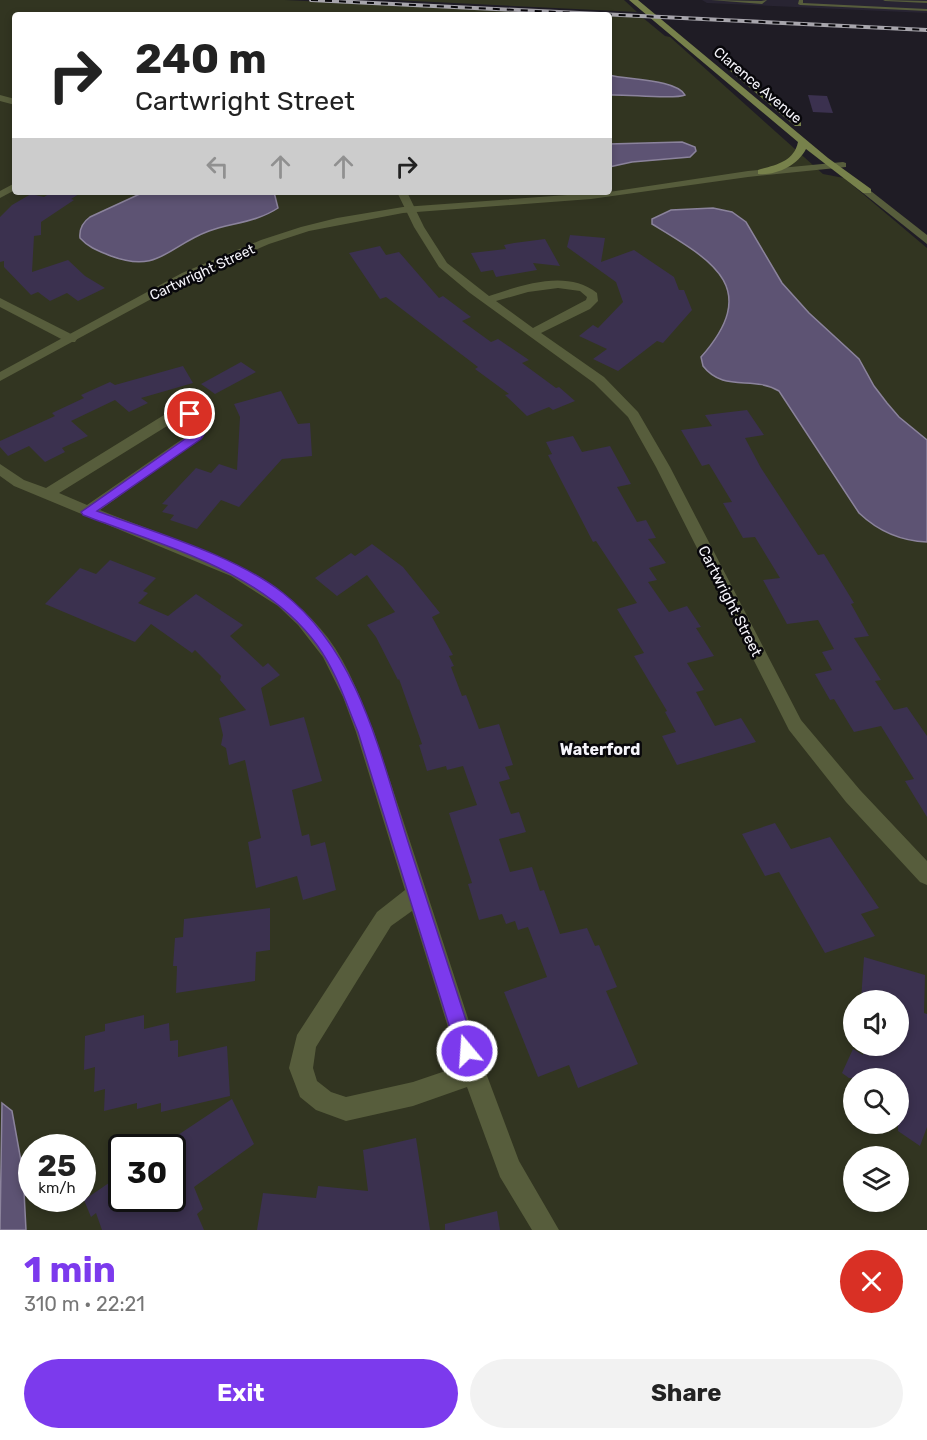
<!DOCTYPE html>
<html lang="en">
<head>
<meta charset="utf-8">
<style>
	:root { --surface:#fff; --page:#f2f2f2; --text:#222; --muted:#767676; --accent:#7c3aed }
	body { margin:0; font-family:Rubik,sans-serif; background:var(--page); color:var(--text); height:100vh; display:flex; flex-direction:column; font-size:22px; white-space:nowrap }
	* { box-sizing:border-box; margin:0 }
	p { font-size:20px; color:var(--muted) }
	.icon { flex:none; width:33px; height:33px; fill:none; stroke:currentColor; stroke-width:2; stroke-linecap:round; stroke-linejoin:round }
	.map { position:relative; height:1230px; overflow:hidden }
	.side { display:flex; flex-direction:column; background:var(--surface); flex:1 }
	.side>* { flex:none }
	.hud { position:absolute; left:12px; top:12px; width:600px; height:183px; border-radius:6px; box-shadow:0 3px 9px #0003; background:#fff; color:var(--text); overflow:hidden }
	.fabs { position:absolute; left:843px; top:990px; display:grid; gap:12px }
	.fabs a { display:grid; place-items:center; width:66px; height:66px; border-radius:50%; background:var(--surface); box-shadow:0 3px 9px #0003; font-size:30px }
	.speed { position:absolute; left:18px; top:1134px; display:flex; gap:12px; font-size:30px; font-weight:700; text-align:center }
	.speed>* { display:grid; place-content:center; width:78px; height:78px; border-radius:50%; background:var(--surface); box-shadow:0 3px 9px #0003; line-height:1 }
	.speed small { font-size:15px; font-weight:400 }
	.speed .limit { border:3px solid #111; border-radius:9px; background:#fff; color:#111 }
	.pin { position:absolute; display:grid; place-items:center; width:51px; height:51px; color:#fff; margin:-26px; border:3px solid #fff; border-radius:50%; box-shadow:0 2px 6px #0007 }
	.me { position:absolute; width:66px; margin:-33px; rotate:342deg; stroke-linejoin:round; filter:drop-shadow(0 0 4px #0008) }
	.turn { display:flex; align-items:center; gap:21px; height:126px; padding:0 24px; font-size:27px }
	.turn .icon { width:78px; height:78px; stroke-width:2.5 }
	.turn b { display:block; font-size:42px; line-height:51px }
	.lanes { display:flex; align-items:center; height:57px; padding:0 24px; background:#0003; justify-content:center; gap:30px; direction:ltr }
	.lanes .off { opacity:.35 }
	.round { display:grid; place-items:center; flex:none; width:63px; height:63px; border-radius:32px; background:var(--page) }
	.summary { display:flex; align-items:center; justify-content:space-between; height:102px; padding:0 24px }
	h1 { font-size:36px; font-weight:700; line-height:45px; color:var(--accent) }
	.action { display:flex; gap:12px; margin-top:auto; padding:12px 24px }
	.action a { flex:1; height:69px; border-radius:36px; background:var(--accent); color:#fff; font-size:24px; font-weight:700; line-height:69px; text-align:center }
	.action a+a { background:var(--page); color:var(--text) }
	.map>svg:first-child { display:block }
	.built { fill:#282432 }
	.green { fill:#323521; fill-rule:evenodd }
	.water { fill:#5d5373; stroke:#8b839c; stroke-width:1.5 }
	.building { fill:#3b314f }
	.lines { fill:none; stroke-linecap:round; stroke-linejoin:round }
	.service { fill:#575d3c; fill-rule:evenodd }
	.minor { fill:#575d3c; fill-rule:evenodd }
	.tertiary { fill:#575d3c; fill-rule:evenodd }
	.secondary { fill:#77814b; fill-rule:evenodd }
	.rail-casing { stroke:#a7a5ac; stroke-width:4 }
	.rail { stroke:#08070b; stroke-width:2; stroke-dasharray:7; stroke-linecap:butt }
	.route { fill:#7c3aed; stroke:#51269a; stroke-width:1.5 }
	.labels { text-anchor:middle; stroke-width:5; stroke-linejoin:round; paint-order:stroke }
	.far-street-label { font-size:14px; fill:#f5f4fa; stroke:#08070b }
	.street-label { font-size:15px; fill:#f5f4fa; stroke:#08070b }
	.neighbourhood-label { font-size:16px; font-weight:bold; fill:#f5f4fa; stroke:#08070b }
</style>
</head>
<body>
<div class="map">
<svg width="927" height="1230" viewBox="0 0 927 1230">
	<rect width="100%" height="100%" fill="#1f1c25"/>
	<!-- built -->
	<path class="built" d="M702,0H927V13L707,3Z"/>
	<!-- green -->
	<g class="green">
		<path d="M0,0H285L595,15H15V192H609V16L642,17L665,36L670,37L823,174L844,178L927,248V1230H0ZM854,1000H898V1046H854ZM854,1078H898V1124H854ZM32,1148H82V1198H32ZM122,1148H172V1198H122ZM854,1156H898V1202H854Z"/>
		<path d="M393,0H624L637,12Z"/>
	</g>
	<!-- water -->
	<g class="water">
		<path d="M609,75C627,80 676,79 685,95C675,100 626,94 609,95Z"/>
		<path d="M682,142L695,147L696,151L690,157L632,162L609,167V144Z"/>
		<path d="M144,192H274L278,208C257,222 232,223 209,231C168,246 159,274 111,256C99,251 89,248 80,238C79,229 83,222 90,217Z"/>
		<path d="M713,208L732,212L746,222L782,283L809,313L859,359L874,386L887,403L899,417L927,440V542C901,541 878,531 859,513L779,391C753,375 724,393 703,366L701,357C763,287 711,260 652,224V219L671,210Z"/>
		<path d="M2,1103L12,1111L23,1172L26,1230H0Z"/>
	</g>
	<!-- building -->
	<g class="building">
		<path d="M808,95L827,96L833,113L813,112Z"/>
		<path d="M52,192H82L71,199L74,200L41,222V235L34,236L32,272L68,260L85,276L105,288L78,301L67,293L50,301L38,292L31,295L4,267V261L0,262V217L12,205L31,194L44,197Z"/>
		<path d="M570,235L605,238L601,262L634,250L674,277L679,290H684L692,310L663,343L657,341L618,371L593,359L607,349L579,336L593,325L598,328L623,302L616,282L567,247Z"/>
		<path d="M545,239L560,266L533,263L537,270L496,277L493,270L481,272L471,253L506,249L504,245L514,243Z"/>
		<path d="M380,246L386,255L399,252L439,298L443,296L471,317L462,321L491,342L498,339L529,360L522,363L556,388L559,387L575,401L553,410L549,407L527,416L505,395L509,394L475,369L478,367L386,297L380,299L349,253Z"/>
		<path d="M241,362L256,372L215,394L201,384Z"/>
		<path d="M183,366L193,383L141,398L148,403L129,412L115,400L71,421L88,436L62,448L65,452L45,462L29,446L8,456L0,447V441L55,416L52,413L84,398L81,395L110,382L115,385Z"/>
		<path d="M281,391L298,424L310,423L312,456L282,459L239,507L221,500L197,529L170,520L174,515L162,512L168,505L162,504L196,468L211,473L219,464L237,470L240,417L234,404Z"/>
		<path d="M747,410L764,435L745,438L761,468L818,555L824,554L854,603L851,604L869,636L854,638L881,680L875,681L894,710L907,707L927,736V817L905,781L914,779L881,726L854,732L834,699L830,700L815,674L832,670L822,652L834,649L818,620L787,624L763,580L780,578L755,537L743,538L723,503L732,502L709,464L702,466L681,430L712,426L705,415Z"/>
		<path d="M573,436L582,452L610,446L631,484L617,487L637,522L646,520L656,538L648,539L666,563L649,568L657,580L648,582L669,612L687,606L701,627L696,628L714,656L687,663L704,690L696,692L715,726L741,718L756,742L677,765L662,736L676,732L665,712L667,711L634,656L644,653L617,609L637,603L596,541L593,542L548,455L552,454L546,442Z"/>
		<path d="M372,544L403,567L440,613L432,617L453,655L449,656L454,666L451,667L462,696L466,695L479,729L499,724L513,765L505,767L510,779L499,782L511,814L519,812L526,832L499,839L510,872L532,867L540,891L544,890L560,934L587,928L595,946L599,945L617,987L606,991L638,1064L578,1088L569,1065L538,1077L504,992L547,977L528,927L518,930L515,921L506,924L502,914L479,920L468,884L472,883L449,813L477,805L463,766L447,770L446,766L427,771L419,745L422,744L399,679L398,680L376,637L367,625L395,612L367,575L337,596L315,578L351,553L355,556Z"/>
		<path d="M110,560L156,578L143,591L148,593L138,603L168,616L196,594L243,625L230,636L263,667L268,663L280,675L261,688L270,726L304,717L322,781L292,790L302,836L309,834L311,846L325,842L336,890L303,900L297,876L256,888L248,842L261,838L245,760L229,765L226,748L221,745L223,735L219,718L246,710L220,680L221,676L195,650L192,653L151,624L135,642L45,604L80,568L96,574Z"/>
		<path d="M775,823L791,849L830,837L879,908L861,914L875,936L825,953L779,872L765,876L742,834Z"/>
		<path d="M270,908V950L256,952L255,981L176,993L177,966H173L175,938L183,937L184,919Z"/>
		<path d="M864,957L925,975L924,1013L927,1014V1127L920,1146L898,1131V1078H849L842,1073L853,1049L863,1055L867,1046H898V1000H861Z"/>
		<path d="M144,1015V1029L169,1023L170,1041L178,1040V1057L227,1046L230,1096L161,1112V1103L137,1109V1103L104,1111L105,1089L94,1092L95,1067L84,1070L85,1036L105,1031V1024Z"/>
		<path d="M232,1099L254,1144L194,1187L203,1209L197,1214L204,1230H102L96,1213L91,1217L84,1200L122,1174V1198H172V1139Z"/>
		<path d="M416,1138L430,1230H257L263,1193L316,1198L318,1186L368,1191L363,1150Z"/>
		<path d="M497,1211L500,1230H445V1224Z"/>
	</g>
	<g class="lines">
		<!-- service -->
		<g class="service">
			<path d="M711,0L761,1L767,0L762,4Z"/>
			<path d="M799,0H803V3L927,9V11L800,5L798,4Z"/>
			<path d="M883,0L927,1V3L885,1Z"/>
		</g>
		<!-- minor -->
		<g class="minor">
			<path d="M0,95L15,99V105L0,101Z"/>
			<path d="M15,183V190L0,198V191Z"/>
			<path d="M397,192H407L424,227L447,263L489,296C522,285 567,269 597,293L598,301L590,309L541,333L604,377L638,412L670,467L801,720L860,790L927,861V885L920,882L846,802L789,730L656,467L628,417L594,383L470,293L439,267L414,227ZM558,288L580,291L587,297L586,300L533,328L496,301L528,292Z"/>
			<path d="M0,298L75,336L77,339L75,342H67L0,307Z"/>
			<path d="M179,410L203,414L208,425L203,437L100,510C180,543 273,565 328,638C349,666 361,700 374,732L486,1073L519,1161L559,1230H532L500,1177L467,1087L413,1106L346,1121L316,1110L300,1097L289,1068L297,1035L377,912L405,890L356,732L343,697L323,657L298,625L278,606L231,576L14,486L0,476V464L24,480L46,488L164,415ZM180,418L193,420L194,427L191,433L87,505L59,493ZM412,911L460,1066L413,1082L346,1097L331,1092L317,1081L313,1068L316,1047L391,926Z"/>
		</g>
		<!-- tertiary -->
		<g class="tertiary">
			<path d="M843,162L846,163V167L748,177L591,199L403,213L309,231L269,244L190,278L0,381V372L182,273L261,240L301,227L337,218L403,207L609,192L748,171Z"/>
			<path d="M867,188L927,235V244L863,193V189Z"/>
		</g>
		<!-- secondary -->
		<g class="secondary">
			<path d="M629,0H638L828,158L871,189V193H863L806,149C798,165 776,176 758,174V170C775,165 794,162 798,142Z"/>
			<path d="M731,64L801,122V126H795L728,69V65Z"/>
		</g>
		<!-- rail casing -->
		<g class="rail-casing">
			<path id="rail" d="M311,0L927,30"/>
		</g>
		<!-- rail -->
		<use href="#rail" class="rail"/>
	</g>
	<!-- route -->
	<path class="route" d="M190,411C207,416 211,425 201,439L97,511C156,533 234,555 283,593C361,654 381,759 410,848C432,916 454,983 476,1051L473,1057L467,1060L460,1057L457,1051L358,732C346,703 336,671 317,645C263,571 164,546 83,515L81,512L192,434L196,429V423L184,414Z"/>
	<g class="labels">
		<!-- far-street labels -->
		<g class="far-street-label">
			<text transform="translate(758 85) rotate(40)" y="5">Clarence Avenue</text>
			<text transform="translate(202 272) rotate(-25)" y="5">Cartwright Street</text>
		</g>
		<!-- street labels -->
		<g class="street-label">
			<text transform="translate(730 601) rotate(63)" y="5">Cartwright Street</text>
		</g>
		<!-- neighbourhood labels -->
		<g class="neighbourhood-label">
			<text x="600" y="755">Waterford</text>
		</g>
	</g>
</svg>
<div class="fabs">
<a><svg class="icon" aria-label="sound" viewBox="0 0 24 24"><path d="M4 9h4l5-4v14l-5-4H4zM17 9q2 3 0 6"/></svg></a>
<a><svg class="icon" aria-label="search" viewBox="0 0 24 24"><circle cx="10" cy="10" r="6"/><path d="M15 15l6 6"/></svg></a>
<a><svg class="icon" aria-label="layers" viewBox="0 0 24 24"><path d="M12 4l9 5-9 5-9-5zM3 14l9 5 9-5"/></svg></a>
</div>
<div class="speed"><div>25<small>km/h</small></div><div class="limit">30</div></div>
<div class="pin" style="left:190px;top:414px;background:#d93025"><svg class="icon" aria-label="arrive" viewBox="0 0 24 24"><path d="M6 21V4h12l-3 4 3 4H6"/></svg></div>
<svg class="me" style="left:467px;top:1051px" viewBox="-20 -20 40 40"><circle r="17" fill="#7c3aed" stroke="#fff" stroke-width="3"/><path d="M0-11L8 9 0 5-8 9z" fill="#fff"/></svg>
<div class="hud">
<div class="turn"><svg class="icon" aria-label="right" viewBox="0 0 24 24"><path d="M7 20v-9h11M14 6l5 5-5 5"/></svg><div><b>240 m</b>Cartwright Street</div></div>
<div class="lanes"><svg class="icon off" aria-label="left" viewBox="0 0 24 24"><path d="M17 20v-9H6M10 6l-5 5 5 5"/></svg><svg class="icon off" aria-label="ahead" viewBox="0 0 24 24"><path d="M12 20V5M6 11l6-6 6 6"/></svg><svg class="icon off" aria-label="ahead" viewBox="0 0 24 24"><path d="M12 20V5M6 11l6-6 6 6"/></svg><svg class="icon" aria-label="right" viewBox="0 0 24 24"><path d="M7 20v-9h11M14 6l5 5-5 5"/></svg></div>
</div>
</div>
<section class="side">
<div class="summary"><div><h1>1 min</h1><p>310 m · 22:21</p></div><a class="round" style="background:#d93025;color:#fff"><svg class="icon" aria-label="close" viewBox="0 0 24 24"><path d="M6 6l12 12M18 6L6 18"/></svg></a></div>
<div class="action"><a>Exit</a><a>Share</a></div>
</section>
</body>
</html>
